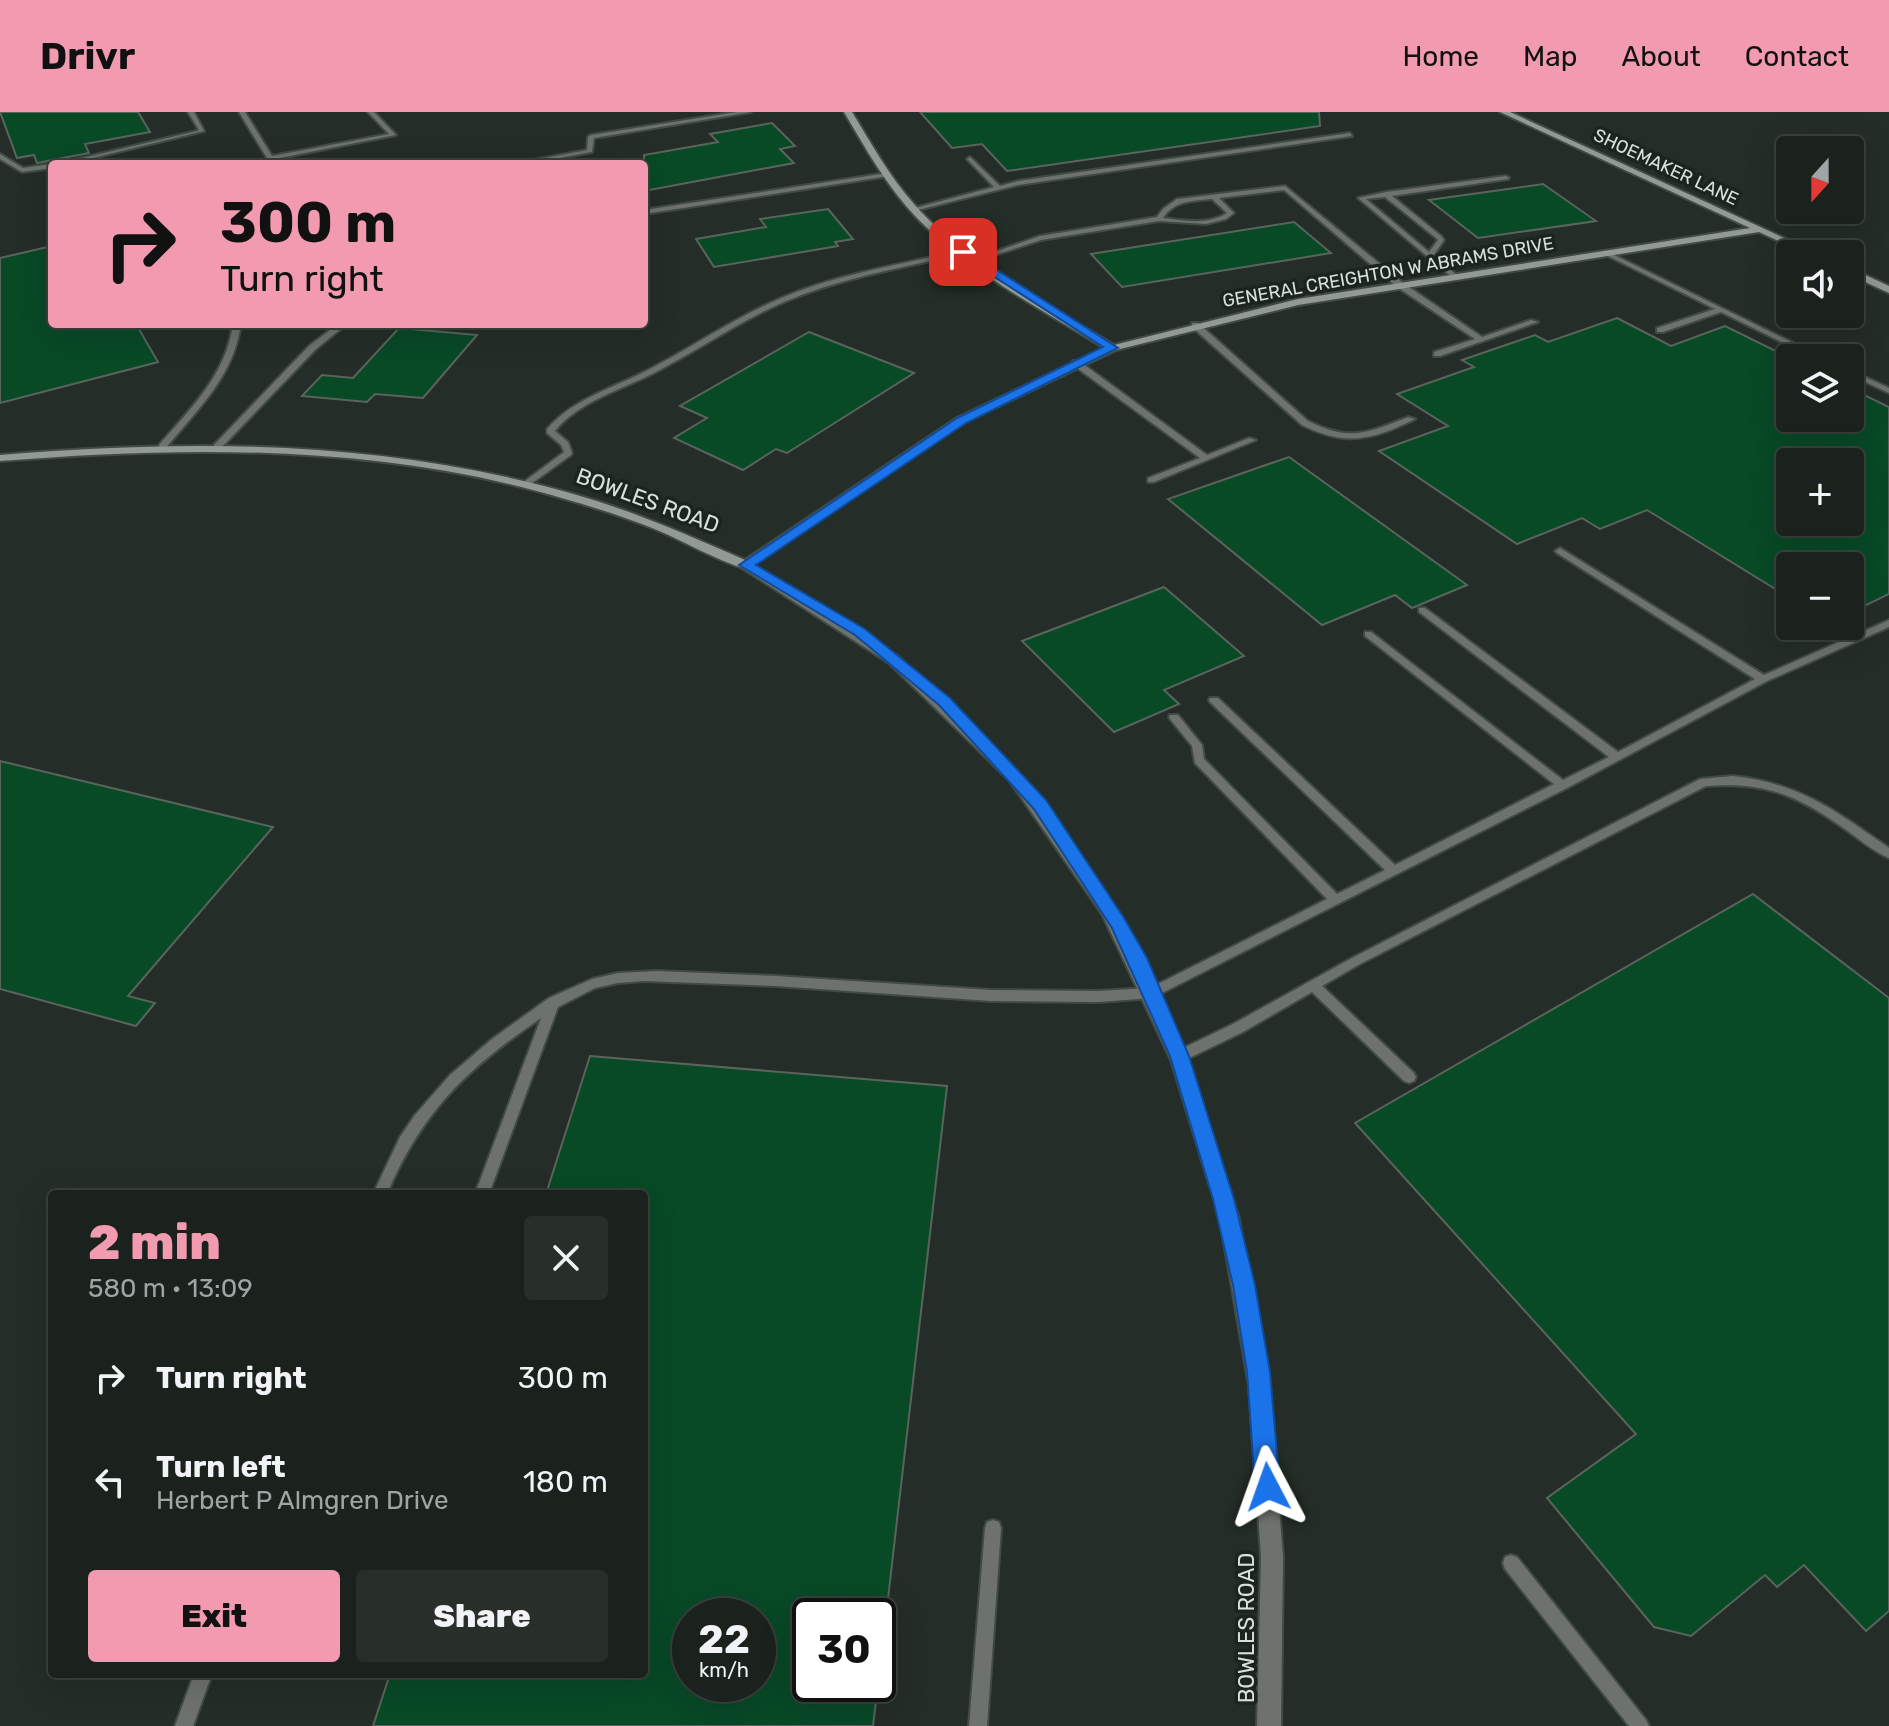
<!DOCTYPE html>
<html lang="en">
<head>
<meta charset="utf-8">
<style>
	:root { --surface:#1b221d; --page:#282f2a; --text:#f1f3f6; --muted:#a0a4a4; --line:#393f3b; --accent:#f29aaf }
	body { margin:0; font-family:Rubik,sans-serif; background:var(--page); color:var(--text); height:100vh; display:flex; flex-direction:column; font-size:30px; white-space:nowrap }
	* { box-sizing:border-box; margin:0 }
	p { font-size:26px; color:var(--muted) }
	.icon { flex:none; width:44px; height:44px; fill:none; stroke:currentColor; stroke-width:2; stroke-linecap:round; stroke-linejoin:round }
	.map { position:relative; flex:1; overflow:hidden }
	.drawer { position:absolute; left:48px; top:1078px; width:600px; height:488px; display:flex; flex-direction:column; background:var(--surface); border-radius:8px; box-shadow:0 8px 32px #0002,0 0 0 2px var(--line) }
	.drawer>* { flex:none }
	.top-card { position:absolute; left:48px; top:48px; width:600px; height:168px; border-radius:8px; box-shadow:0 8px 32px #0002,0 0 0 2px var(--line); background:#f29aaf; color:#111; overflow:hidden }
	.needle { width:52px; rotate:201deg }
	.fabs { position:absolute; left:1776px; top:24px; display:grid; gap:16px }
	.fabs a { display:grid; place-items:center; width:88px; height:88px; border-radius:8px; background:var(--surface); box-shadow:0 8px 32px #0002,0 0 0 2px var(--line); font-size:40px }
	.speed { position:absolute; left:672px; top:1486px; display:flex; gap:16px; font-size:40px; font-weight:700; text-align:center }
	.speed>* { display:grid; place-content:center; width:104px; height:104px; border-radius:50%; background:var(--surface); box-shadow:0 8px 32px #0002,0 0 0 2px var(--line); line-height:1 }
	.speed small { font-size:20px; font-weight:400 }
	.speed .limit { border:4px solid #111; border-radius:12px; background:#fff; color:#111 }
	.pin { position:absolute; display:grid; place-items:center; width:68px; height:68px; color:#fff; margin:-34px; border-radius:16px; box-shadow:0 4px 12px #0006 }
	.me { position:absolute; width:88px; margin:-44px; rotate:356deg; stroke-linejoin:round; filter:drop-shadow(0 0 6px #0008) }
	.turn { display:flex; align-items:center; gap:28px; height:168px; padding:0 40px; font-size:36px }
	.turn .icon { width:104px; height:104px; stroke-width:2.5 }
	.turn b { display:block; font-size:56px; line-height:68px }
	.round { display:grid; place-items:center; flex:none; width:84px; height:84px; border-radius:8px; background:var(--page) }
	.head { display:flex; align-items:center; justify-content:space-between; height:136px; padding:0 40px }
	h1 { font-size:48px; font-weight:800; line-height:60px; color:var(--accent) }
	.button { display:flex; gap:16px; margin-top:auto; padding:16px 40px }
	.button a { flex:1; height:92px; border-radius:8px; background:var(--accent); color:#111; font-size:32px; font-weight:800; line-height:92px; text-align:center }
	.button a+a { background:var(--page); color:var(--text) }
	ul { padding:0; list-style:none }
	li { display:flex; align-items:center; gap:24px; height:104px; padding:0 40px }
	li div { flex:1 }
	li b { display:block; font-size:30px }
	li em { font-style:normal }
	header { display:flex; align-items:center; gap:48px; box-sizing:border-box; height:112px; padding:0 40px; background:var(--accent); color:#111 }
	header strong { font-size:38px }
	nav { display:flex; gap:44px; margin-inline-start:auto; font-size:28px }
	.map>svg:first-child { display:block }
	.building { fill:#084926; stroke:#5a645c; stroke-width:2; fill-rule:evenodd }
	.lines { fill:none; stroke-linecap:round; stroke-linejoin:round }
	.lane-casing { stroke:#414a44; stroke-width:4 }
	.street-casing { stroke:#414a44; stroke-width:4 }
	.secondary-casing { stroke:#414a44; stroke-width:4 }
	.lane { fill:#6d726e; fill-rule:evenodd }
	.street { fill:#6d726e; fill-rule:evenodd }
	.secondary { fill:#939a94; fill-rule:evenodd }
	.route { fill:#1a73e8; stroke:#114b97; stroke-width:2 }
	.labels { text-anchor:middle; stroke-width:7; stroke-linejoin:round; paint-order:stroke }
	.far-street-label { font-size:18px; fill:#dae0db; stroke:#1b241d }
	.street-label { font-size:22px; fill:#dae0db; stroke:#1b241d }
</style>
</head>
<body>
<header>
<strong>Drivr</strong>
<nav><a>Home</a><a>Map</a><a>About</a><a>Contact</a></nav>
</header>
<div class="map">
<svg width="1889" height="1614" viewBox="0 0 1889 1614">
	<rect width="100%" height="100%" fill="#242d27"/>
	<!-- building -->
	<g class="building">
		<path d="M0,0H138L150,20L85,32L89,41L37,51L34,43L17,46Z"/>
		<path d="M920,0H1319L1320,14L1007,59L982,32L952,36Z"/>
		<path d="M772,11L795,34L780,37L794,51L644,79V43L718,30L710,22Z"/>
		<path d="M1543,72L1596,109L1478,126L1429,88Z"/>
		<path d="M828,97L853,127L835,130L838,134L714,155L696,127L766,115L760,107Z"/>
		<path d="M1294,110L1331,141L1122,175L1091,142Z"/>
		<path d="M52,134V212H136L158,250L0,291V146Z"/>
		<path d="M1617,206L1671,234L1725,214L1790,246V306H1850V276L1889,295V482L1850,501V454H1790V486L1647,398L1600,417L1582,406L1517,432L1379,339L1448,314L1397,282L1474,255L1462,248L1535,223L1548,230ZM1790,350H1850V410H1790Z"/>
		<path d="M399,216L477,223L423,286L375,282L367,290L302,284L322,263L353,266Z"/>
		<path d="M809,220L914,261L787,341L776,337L743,358L674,326L707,306L680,294Z"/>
		<path d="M1289,345L1467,473L1412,496L1395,483L1322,513L1168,387Z"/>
		<path d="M1164,475L1244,544L1164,578L1179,592L1114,620L1022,529Z"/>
		<path d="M0,649L273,715L128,884L155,891L136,914L0,877Z"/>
		<path d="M1753,782L1889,886V1499L1866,1519L1804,1453L1777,1475L1765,1463L1691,1524L1654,1515L1547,1386L1636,1322L1355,1011Z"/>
		<path d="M590,944L947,974L886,1504H810V1572H878L873,1614H373L390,1562H644V1082H546ZM690,1504H758V1572H690Z"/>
	</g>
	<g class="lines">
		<!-- lane casing -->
		<g class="lane-casing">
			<g id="lane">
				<path d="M188,0H194L204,19L68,52H57L197,19L199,18Z"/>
				<path d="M239,0H245L272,44L389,22L368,0H374L396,23L270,48L267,46Z"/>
				<path d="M737,0H751L594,26L592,40L527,52H513L587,38L588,25L591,23Z"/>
				<path d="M1350,21L1352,24L1018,73L914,99L911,97L994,75L968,48L967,47L970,45L1000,74L1018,69Z"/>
				<path d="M0,42L23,56L52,52V56L22,60L0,47Z"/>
				<path d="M887,61L890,63L889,64L644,102V98Z"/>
				<path d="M1506,64L1509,66L1508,67L1392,84L1441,124L1444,128L1433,144L1457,163L1458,165L1454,167L1358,86L1386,80ZM1385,85L1436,126L1438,128L1429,140L1366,87Z"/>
				<path d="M1285,74L1403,171L1482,225L1531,208L1538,210L1440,244H1434V240L1475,227L1397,175L1284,78L1219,86L1234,101L1226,107L1206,112L1159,109L1041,128L977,149L971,148L1040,124L1157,105L1163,97L1177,87ZM1212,87L1227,101C1208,113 1184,109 1163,106C1175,88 1193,89 1212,87Z"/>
				<path d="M963,138L965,139V141C908,155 849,164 794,186C745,205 701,237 654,261C621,278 579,289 555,319L568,330L572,341L571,343L528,374L521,372L564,340L561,333L547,321V317C572,288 612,276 646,259C693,235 737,204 786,184C842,161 904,152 963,138Z"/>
				<path d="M1604,140H1608L1824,246H1814L1721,200L1663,220H1657V216L1715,197L1604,142Z"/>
				<path d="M1192,211H1198L1308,309C1350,330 1367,321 1408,305L1415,307C1408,311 1399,314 1391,318C1356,331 1335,329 1302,313L1192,215Z"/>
				<path d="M233,212H241C234,264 197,298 165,337H159V333C191,296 226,263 233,212Z"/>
				<path d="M338,212H347L316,237L220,337H214V333L310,233Z"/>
				<path d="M1073,249H1079L1207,343L1249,326L1256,328L1154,370H1148V366L1200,346L1073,253Z"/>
				<path d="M1850,258L1889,276V281L1850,263Z"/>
				<path d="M1560,436L1764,563L1889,508V515L1767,569L1567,676L1152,886L1098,890L991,889L776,874L644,869L618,871L595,876L558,895L489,1082H475L541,906C468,956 422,999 387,1082H373L400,1025L415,1003L450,963L492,927L549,886L592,867L618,861L657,859L776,864L991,878L1098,879L1150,876L1327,787L1195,651L1192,634L1170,607L1169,605L1170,603H1178L1202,633L1204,647L1337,782L1385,758L1210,590L1209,588L1210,586H1218L1395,753L1554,672L1365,524V520H1371L1563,668L1609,645L1419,500V496H1425L1618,640L1755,567L1557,441L1555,439Z"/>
				<path d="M1733,664C1799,671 1836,699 1889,736V746C1872,739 1857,725 1842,715C1795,682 1764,670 1706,674L1360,852L1322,874L1414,961L1416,965L1414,969L1409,971L1404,969L1312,880L1243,920L1185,948L1180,949L1175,948L1173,944L1175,940L1233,912L1352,846L1700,667Z"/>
				<path d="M993,1408L999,1410L1001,1416L987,1614H969L985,1416L987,1410Z"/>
				<path d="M1511,1443L1517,1445L1646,1608L1649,1614H1629L1505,1457L1503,1451L1505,1445Z"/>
				<path d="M194,1562H212L193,1614H175Z"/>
			</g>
		</g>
		<!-- street casing -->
		<g class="street-casing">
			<path id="street" d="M746,449L899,545L1019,661L1114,795L1188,948L1239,1107L1269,1274L1283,1444L1281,1614H1257L1261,1444L1249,1274L1220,1107L1171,948L1102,802L1009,668L889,551L742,456V450Z"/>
		</g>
		<!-- secondary casing -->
		<g class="secondary-casing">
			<g id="secondary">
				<path d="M844,0H852C871,31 889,64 914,92C967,153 1045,191 1114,233L1298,187L1750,116L1500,0H1510L1819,142H1806L1759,120L1298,193L1116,238L965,310L746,457C715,448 686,430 657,418C628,406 596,396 565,387C382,332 188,334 0,349V343C194,327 381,328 570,381C631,398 688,423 745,448L957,306L1104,236C1040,196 970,161 917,106C887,75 866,37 844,0Z"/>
				<path d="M1850,156L1889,174V181L1850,163Z"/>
			</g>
		</g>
		<!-- lane -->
		<use href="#lane" class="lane"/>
		<!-- street -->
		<use href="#street" class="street"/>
		<!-- secondary -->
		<use href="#secondary" class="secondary"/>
	</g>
	<!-- route -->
	<path class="route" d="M959,138H966L1118,236L966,311L756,453L865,517L950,586L1046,688L1124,806L1147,846L1189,944L1234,1087L1255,1173L1270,1260L1280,1375L1276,1384L1268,1388L1259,1384L1255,1375L1247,1260L1233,1173L1213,1087L1170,944L1112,816L1034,697L939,593L855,523L739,453L957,306L1103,235L959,142Z"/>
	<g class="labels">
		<!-- far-street labels -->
		<g class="far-street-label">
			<text transform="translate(1666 55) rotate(25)" y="6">SHOEMAKER LANE</text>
			<text transform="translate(1388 160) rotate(-10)" y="6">GENERAL CREIGHTON W ABRAMS DRIVE</text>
		</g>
		<!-- street labels -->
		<g class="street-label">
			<text transform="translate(648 388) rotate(20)" y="8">BOWLES ROAD</text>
			<text transform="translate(1246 1516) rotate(-90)" y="8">BOWLES ROAD</text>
		</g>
	</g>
</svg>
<div class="fabs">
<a><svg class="needle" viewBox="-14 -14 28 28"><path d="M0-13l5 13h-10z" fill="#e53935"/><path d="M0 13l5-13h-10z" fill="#a0a4a4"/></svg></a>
<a><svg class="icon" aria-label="sound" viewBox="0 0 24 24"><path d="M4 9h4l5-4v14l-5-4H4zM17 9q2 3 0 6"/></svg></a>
<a><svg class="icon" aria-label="layers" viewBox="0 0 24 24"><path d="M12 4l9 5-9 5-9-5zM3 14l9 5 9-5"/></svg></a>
<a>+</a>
<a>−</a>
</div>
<div class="speed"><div>22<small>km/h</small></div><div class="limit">30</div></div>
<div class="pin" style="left:963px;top:140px;background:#d93025"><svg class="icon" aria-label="arrive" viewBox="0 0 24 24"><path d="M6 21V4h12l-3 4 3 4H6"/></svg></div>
<svg class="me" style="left:1268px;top:1375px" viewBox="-20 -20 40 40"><path d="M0-17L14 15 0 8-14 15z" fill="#1a73e8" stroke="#fff" stroke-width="4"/></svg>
<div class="top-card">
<div class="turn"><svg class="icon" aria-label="right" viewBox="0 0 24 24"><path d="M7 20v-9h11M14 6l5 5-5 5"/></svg><div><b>300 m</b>Turn right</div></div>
</div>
<section class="drawer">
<div class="head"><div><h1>2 min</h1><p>580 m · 13:09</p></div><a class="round"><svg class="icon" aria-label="close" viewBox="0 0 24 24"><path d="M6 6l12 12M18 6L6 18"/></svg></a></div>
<ul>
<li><svg class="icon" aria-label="right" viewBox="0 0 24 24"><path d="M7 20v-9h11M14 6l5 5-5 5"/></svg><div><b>Turn right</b></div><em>300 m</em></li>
<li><svg class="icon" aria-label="left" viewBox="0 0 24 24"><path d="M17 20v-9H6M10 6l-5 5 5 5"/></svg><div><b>Turn left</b><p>Herbert P Almgren Drive</p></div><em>180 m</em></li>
</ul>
<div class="button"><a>Exit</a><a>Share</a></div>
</section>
</div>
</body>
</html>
